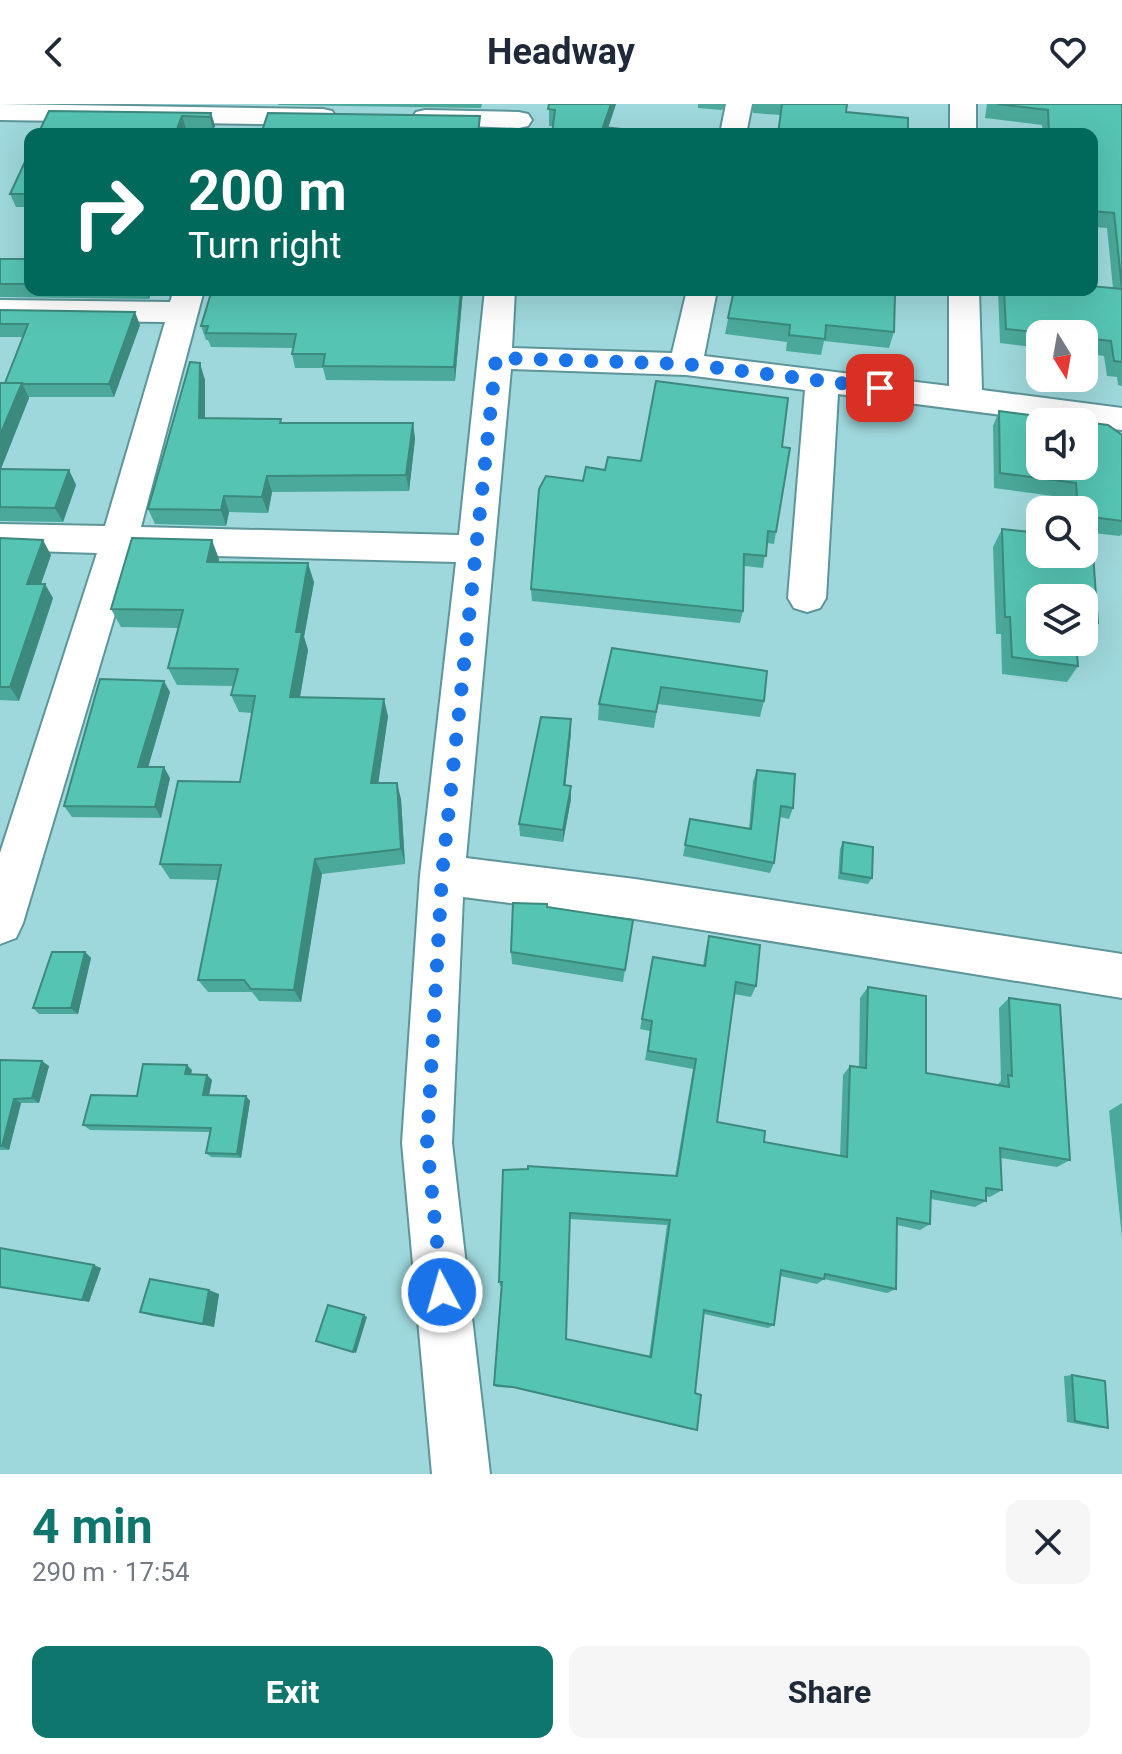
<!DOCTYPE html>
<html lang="en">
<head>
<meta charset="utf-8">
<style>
	:root { --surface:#fff; --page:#f6f6f7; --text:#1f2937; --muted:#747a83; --accent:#0f766e }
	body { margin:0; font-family:Roboto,sans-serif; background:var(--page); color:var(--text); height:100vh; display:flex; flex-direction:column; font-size:30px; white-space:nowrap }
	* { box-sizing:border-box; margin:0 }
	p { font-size:26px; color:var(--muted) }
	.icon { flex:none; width:44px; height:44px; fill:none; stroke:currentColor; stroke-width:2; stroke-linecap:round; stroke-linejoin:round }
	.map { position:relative; height:1370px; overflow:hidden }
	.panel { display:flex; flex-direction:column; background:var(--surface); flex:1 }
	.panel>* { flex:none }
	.banner { position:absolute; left:24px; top:24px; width:1074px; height:168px; border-radius:16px; box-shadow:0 8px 32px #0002; background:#00695c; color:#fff; overflow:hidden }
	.needle { width:52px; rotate:169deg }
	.fabs { position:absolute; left:1026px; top:216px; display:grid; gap:16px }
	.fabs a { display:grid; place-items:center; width:72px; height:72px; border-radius:16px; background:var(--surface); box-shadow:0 8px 32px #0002; font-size:40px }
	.pin { position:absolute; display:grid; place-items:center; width:68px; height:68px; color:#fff; margin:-34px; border-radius:16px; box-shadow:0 4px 12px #0006 }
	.me { position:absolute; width:88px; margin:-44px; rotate:354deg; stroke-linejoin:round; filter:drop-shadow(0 0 6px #0008) }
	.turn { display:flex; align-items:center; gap:28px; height:168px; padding:0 32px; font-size:36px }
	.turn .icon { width:104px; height:104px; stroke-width:2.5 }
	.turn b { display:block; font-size:56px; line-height:68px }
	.round { display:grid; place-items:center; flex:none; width:84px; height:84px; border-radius:16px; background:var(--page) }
	.head { display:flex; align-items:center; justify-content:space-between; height:136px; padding:0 32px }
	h1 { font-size:48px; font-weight:700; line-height:60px; color:var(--accent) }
	.action { display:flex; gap:16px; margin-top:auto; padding:16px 32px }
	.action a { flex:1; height:92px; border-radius:16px; background:var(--accent); color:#fff; font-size:32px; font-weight:700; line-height:92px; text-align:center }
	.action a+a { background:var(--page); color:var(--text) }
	header { display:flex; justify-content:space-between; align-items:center; height:104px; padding:0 32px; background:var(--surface); font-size:36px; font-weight:700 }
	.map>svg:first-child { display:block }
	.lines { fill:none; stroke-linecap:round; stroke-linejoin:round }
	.street-casing { stroke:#5d9599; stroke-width:4 }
	.street { fill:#fff; fill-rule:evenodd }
	.wall { fill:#4aa99a; fill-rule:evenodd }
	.shaded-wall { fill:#3c897d }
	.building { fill:#56c4b3; stroke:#3c897d; stroke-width:2; fill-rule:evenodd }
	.route { stroke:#1a73e8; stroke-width:14; stroke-dasharray:0 25.2 }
</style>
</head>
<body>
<header><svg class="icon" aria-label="back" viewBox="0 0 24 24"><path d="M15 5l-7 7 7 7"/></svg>Headway<svg class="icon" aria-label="heart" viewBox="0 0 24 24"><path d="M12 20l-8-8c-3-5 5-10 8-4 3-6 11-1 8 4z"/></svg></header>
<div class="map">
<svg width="1122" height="1370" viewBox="0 0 1122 1370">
	<rect width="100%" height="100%" fill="#9ed8dc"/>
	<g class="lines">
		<!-- street casing -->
		<g class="street-casing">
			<g id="street">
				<path d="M0,0L323,5L332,7L336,13L332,19L323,21L0,16Z"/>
				<path d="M726,0H752L746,30H720Z"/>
				<rect x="950" y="0" width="26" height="30"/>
				<path d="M425,6L519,8L528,10L532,16L528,22L519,24L416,20L412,14L416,8Z"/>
				<path d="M174,186H204L141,423L459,431L485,186H515L512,244L672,249L687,186H717L704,252L949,282V186H979L982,286L1122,304V326L1084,322V318H1056L838,290L826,494L820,504L807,508L794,504L788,494L805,286L686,271L511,265L466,754L635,775L1122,850V894L635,815L463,793L452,1039L490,1370H432L402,1039L420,771L456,458L133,450L23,819L16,834L0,840V749L97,449L0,446V420L105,422L165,218L0,216V196L170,198Z"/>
			</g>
		</g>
		<!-- street -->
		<use href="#street" class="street"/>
	</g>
	<!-- wall -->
	<g class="wall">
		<path d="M278,0H482L481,4L279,1Z"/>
		<path d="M549,0H616L608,24L549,22Z"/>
		<path d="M698,0H725L722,6L698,4Z"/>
		<path d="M752,0H847L846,8L780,11L753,9Z"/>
		<path d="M987,0H1122V282L1118,281L1117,273L1107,272L1104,252L1084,249V230H1040V244L1000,239L998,186H1092L1113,184L1107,124L1092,123V30H1043L1042,21L985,14Z"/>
		<path d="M49,7L211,9L215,22L213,26L186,25L184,30H38Z"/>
		<path d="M30,47V103H16L10,90Z"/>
		<path d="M0,155H30V186H152L149,195L0,193Z"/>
		<path d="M212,186H463L455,277L326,276L323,264H295L292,250L293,244L211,243L208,236H206L201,222Z"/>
		<path d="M734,186L894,228L889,244L824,237L821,251L786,247L787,238L725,230Z"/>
		<path d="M0,206L140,221L114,293H28L29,294L1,365L69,366L76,381L63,418L0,417V279H5L23,233H0Z"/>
		<path d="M205,276V314L282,319H413L415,335L409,387L272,388L268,409L229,408L226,422L155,420L148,405Z"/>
		<path d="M999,307L1122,331V430L1120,432L1084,428V406H1069L1068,394L994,384L993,322Z"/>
		<path d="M782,343L776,428L774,440L767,439L763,464L744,462L743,507L740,519L532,497L531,485L583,377L605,366L641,357Z"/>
		<path d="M1002,425L1040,429V450H1084V435L1092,436L1098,519L1087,536L1084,535V494H1040V538H1076L1078,562L1067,578L1002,570L1001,530H996L993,443Z"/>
		<path d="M0,434L51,451L41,480L53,494L19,597L0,596Z"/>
		<path d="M219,455V458L314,478L304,533L308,546L300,593L388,612L378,679L401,695L405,760L322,770L301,898L259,897L252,888H208L198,876L218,776L170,775L160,760L240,678L252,609L239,608L231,591L234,582L177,581L168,564L178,524L121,523L111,505Z"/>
		<path d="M612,544L764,597L760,613L658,600L654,624L598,616L599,600Z"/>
		<path d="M170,588L148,663L170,674L161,714L72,713L64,702Z"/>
		<path d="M571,629L565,682L571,695L563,738L520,732L519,720Z"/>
		<path d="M757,666L793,704L789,715L780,713L774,759L770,769L683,752L690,715L749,725L753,677Z"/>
		<path d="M843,738L872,774L868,780L838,775L840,745Z"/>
		<path d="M633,816L623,878L512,860L511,848Z"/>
		<path d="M709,832L756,882L751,893L734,890L717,1018L764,1038L840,1052L843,971L850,962L859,963L860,894L868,883L926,969L997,981L1001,977L999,904L1009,894L1070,1056L1057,1063L1001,1054L1002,1086L990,1093L986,1092V1097L975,1103L931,1095L930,1120L920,1126L897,1121L896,1185L887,1189L824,1175L817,1180L780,1172L774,1221L768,1224L704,1210L695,1289L697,1326H693L515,1284L496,1283L494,1281L502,1182H500L499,1178L503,1066L675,1072L693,965L645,956L650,927L640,925L653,853L703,862L706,844ZM570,1115L667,1121L649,1253L566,1235Z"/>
		<path d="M85,848L91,854L78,910H39L33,904Z"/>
		<path d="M0,956L49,962L39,999H21L9,1046H0Z"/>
		<path d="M192,966L191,970L207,971L212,976L209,992H246L250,997L241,1054L211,1053L206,1049L210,1028L90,1026L83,1021L137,992Z"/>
		<path d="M1122,999V1134L1109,1007Z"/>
		<path d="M0,1144L101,1164L89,1198L0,1183Z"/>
		<path d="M219,1190L214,1223L152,1212L140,1208Z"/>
		<path d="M1072,1271L1108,1324H1100L1067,1318L1064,1272Z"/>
	</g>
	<!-- shaded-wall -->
	<g class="shaded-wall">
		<path d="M611,0H616L606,30L603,23Z"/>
		<path d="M211,9L215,22L213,26L210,13Z"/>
		<path d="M182,12L186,25L184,30H175Z"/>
		<path d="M146,186H152L149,195Z"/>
		<path d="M461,186H463L455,277L454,263Z"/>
		<path d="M135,208L140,221L114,293L109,280Z"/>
		<path d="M200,259L205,276V330L199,314Z"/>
		<path d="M22,279L29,294L0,367V331Z"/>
		<path d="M413,319L415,335L409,387L406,371Z"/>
		<path d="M69,366L76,381L63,418L55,404Z"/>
		<path d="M267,372L272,388L268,409L262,393Z"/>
		<path d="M224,392L229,408L226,422L221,406Z"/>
		<path d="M43,436L51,451L36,494L27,480Z"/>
		<path d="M212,436L219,455L214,477L207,458Z"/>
		<path d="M308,459L314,478L304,533L308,546L297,610L290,593L296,528Z"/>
		<path d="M45,480L53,494L19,597L10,583Z"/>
		<path d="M164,577L170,588L145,674L138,663Z"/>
		<path d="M384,595L388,612L376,695L371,679Z"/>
		<path d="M571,615V629L564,694V681Z"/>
		<path d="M164,663L170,674L161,714L155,703Z"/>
		<path d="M397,679L401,695L405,760L401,745Z"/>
		<path d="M571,682V695L563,738V726Z"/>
		<path d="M315,755L322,770L301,898L294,886Z"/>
		<path d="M85,848L91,854L78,910L71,904Z"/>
		<path d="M42,957L49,962L39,999L32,994Z"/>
		<path d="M187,961L192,966L190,975L185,970Z"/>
		<path d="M207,971L212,976L208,996L203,991Z"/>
		<path d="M246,992L250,997L241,1054L237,1050Z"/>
		<path d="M14,995L21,999L9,1046L2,1042Z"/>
		<path d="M94,1161L101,1164L89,1198L82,1196Z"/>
		<path d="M209,1186L219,1190L214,1223L203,1220Z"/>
		<path d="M364,1211L367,1213L356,1249L353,1248Z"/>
	</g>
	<!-- building -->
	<g class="building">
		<path d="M549,0H611L603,23L668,30H552L555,6L548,5Z"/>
		<path d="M782,0H847L846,8L908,14V30H778Z"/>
		<path d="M997,0H1122V258L1114,257L1111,237L1084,234V230H1052L1006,225L1004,186H1092V182L1122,185L1114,109L1092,107V30H1049L1048,6Z"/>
		<path d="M49,7L211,9L210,13L182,12L175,30H38Z"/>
		<path d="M268,9L480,12L478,30H261Z"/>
		<path d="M30,47V90H10Z"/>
		<rect x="0" y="155" width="30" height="25"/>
		<path d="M212,186H461L454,263L323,262L325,250H292L296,230L206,229L208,222H201Z"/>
		<path d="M734,186H857L895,190L894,228L826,221L825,235L789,231L790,221L728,214Z"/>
		<path d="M0,206L135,208L109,280H21L5,279L28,220H0Z"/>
		<path d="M190,258L200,259L199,314L281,315L280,319H413L406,371L267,372L262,393L224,392L221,406L148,405Z"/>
		<path d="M656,277L788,294L782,343L790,344L776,428L768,427L766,452L744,450L743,507L531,485L539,385L546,372L583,377L586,363L605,366L608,353L641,357Z"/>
		<path d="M0,279H22L0,331Z"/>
		<path d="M999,307L1108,321L1122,331V417L1084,412V406H1078L1076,379L1000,369ZM1040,318H1084V362H1040Z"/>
		<path d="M0,365L69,366L55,404L0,403Z"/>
		<path d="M1002,425L1040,429V450H1084V435L1092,436L1098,519L1084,517V494H1040V538H1076L1078,562L1012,553L1010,513H1005Z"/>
		<path d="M0,434L43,436L27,480H45L10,583H0Z"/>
		<path d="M132,434L212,436L207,458L308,459L296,528H302L290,593L384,595L371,679H397L401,745L315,755L294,886L251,885L244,876H198L221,761L160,760L178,677L240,678L255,592L231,591L238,565L168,564L183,506L111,505Z"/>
		<path d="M612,544L767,567L764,597L661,583L656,608L599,600Z"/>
		<path d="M100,575L164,577L138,663H164L155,703L64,702Z"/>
		<path d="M541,613L571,615L564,681L571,682L563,726L519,720Z"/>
		<path d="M757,666L795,670L793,704L781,702L774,759L685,741L690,715L751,725Z"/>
		<path d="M843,738L873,743L872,774L841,769Z"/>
		<path d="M513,799L547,800V803L633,816L625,866L511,848Z"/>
		<path d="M709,832L760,841L756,882L736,878L717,1018L765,1027L764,1038L847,1053L850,962L866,964L868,883L926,892V969L1009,983L1008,971L1012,972L1009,894L1060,901L1070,1056L1000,1044L1002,1086L986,1084V1097L931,1087L930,1120L897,1114L896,1185L825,1170L824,1175L781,1166L774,1221L704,1206L695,1289L701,1291L697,1326L513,1283L494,1281L502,1178H499L503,1066L528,1065V1062L677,1072L696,955L648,947L652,917L642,915L653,853L705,862ZM570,1109L670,1116L651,1253L566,1235Z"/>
		<path d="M52,848H85L71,904H33Z"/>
		<path d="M0,956L42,957L32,994L14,995L2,1042H0Z"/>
		<path d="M143,960L187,961L185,970L207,971L203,991L246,992L237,1050L206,1049L211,1024L83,1021L91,991L137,992Z"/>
		<path d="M0,1144L94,1161L82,1196L0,1183Z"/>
		<path d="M150,1175L209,1186L203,1220L140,1208Z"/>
		<path d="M328,1201L364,1211L353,1248L316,1237Z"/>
		<path d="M1072,1271L1105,1277L1108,1324L1075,1317Z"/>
	</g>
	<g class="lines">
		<!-- route -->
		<path class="route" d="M442,1188L427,1039L442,771L496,254L686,260L880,284"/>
	</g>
</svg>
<div class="fabs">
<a><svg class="needle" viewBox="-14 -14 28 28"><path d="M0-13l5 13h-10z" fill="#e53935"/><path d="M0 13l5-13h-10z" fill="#747a83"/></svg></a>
<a><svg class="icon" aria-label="sound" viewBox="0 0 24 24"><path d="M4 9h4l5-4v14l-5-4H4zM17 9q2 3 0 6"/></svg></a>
<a><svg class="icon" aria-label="search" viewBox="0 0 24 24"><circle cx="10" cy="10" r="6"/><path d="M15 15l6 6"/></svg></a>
<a><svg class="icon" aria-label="layers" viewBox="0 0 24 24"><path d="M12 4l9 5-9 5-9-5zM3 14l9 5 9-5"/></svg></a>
</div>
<div class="pin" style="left:880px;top:284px;background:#d93025"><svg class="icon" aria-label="arrive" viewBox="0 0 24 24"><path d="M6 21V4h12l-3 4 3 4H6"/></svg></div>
<svg class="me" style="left:442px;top:1188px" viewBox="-20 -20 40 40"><circle r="17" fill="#1a73e8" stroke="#fff" stroke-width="3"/><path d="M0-11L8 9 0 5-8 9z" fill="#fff"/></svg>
<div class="banner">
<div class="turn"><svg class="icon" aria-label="right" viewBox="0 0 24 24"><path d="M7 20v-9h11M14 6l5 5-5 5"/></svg><div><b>200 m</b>Turn right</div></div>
</div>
</div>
<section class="panel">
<div class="head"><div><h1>4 min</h1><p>290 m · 17:54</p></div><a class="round"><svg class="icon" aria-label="close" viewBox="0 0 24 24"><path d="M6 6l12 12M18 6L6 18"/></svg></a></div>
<div class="action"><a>Exit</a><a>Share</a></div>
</section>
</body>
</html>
